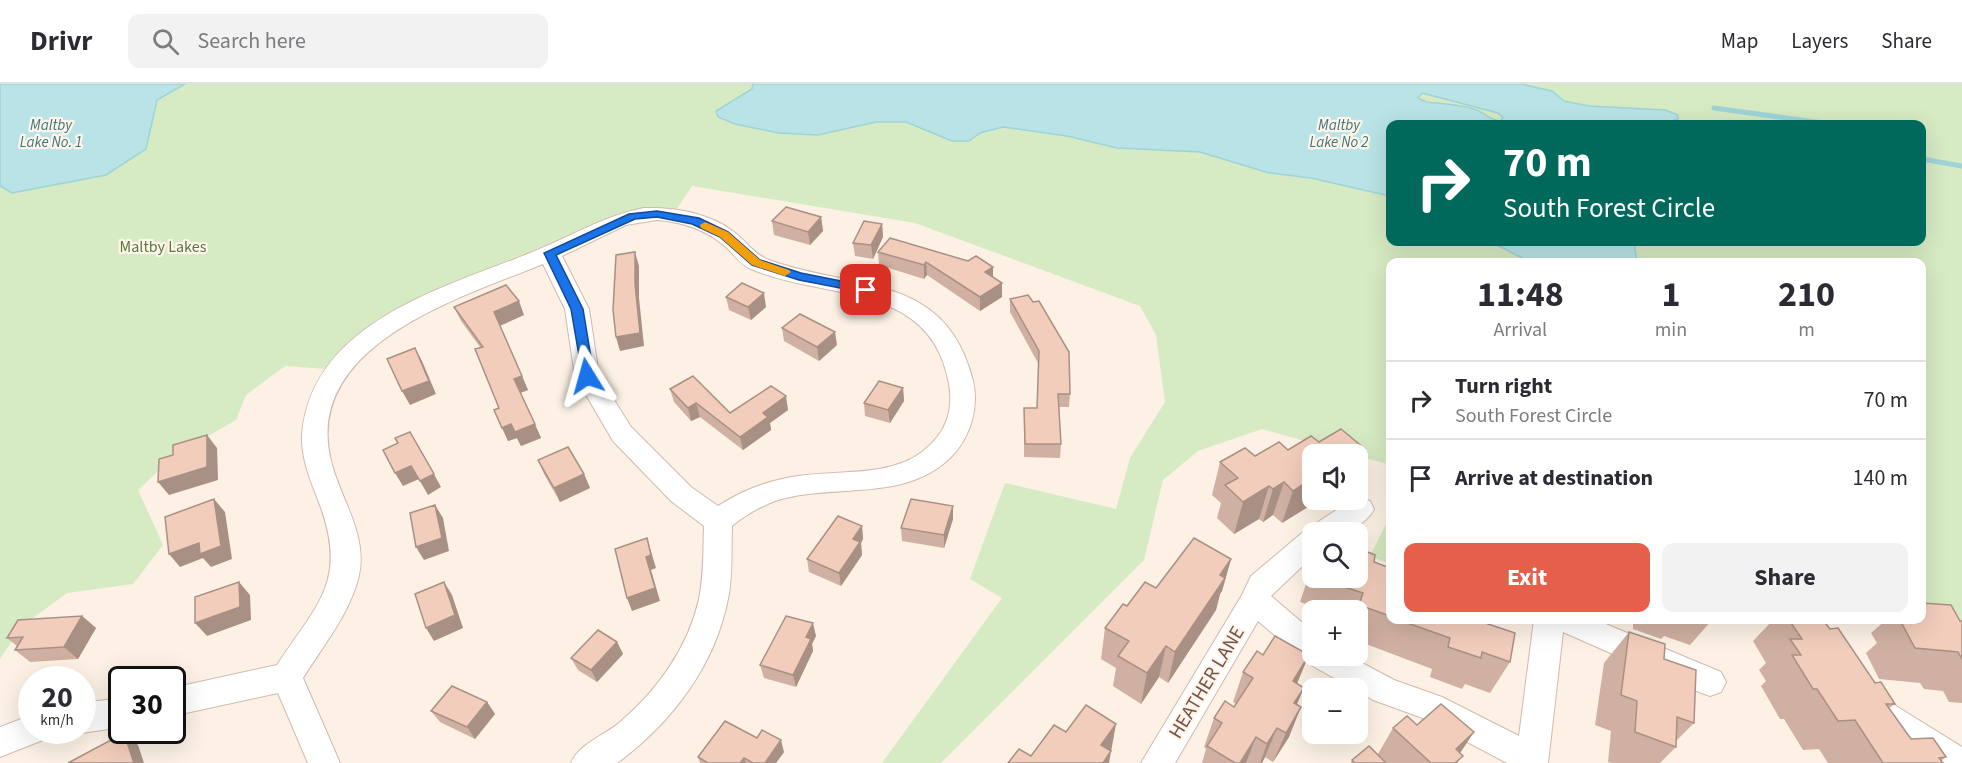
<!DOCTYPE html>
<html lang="en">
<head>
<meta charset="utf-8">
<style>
	:root { --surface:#fff; --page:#f2f2f3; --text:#2b2b33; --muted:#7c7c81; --line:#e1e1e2; --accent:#e65f4a }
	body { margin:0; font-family:"Source Sans 3",sans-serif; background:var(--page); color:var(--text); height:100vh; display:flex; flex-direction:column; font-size:22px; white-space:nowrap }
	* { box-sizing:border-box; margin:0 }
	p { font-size:20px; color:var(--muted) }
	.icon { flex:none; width:33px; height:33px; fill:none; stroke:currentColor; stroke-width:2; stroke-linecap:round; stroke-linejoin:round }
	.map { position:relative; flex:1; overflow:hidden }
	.details { position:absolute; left:1386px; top:174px; width:540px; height:366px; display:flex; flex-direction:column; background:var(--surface); border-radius:12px; box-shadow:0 6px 24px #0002 }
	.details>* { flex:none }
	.guide { position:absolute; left:1386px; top:36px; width:540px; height:126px; border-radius:12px; box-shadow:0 6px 24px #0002; background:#00695c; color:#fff; overflow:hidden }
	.controls { position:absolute; left:1302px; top:360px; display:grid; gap:12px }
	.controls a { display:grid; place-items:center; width:66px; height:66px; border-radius:12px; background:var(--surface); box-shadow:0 6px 24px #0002; font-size:30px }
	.speed { position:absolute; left:18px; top:582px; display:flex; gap:12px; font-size:30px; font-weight:700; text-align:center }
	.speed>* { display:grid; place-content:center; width:78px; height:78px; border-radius:50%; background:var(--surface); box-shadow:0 6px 24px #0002; line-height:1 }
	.speed small { font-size:15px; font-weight:400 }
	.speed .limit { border:3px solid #111; border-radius:9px; background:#fff; color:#111 }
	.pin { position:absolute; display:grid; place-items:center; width:51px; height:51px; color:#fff; margin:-26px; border-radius:12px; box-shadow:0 3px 9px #0006 }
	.me { position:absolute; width:66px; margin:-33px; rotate:352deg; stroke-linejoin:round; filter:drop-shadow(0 0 4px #0008) }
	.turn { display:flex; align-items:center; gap:21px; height:126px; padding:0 18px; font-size:27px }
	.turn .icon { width:78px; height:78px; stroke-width:2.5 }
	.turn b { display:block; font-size:42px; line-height:51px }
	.eta { display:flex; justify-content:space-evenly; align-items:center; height:102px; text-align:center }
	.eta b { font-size:36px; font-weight:700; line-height:42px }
	.button { display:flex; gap:12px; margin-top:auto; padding:12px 18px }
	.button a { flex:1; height:69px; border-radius:12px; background:var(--accent); color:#fff; font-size:24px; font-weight:700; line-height:69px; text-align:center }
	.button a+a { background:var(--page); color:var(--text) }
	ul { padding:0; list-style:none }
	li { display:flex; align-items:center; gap:18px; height:78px; padding:0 18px; border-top:2px solid var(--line) }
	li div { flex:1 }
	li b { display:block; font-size:22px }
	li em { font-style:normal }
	header { display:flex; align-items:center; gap:36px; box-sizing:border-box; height:84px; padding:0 30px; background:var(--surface); border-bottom:2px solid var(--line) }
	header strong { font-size:28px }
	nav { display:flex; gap:33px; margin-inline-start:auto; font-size:21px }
	.search { width:420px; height:54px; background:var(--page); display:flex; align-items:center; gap:15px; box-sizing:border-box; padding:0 21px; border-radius:12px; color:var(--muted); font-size:22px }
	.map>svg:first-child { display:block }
	.green { fill:#d6eac3; fill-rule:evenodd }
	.water { fill:#b9e3e6; stroke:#9fd4d7; stroke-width:1.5; fill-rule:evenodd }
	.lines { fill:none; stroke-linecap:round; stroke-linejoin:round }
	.stream { stroke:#9fd4d7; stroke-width:5 }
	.minor-casing { stroke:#d0baae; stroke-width:2 }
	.minor { fill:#fff; fill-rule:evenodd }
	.wall { fill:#d0b0a2 }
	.shaded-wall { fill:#a99084 }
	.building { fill:#f2cdbc; stroke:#a99084; stroke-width:1.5 }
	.route { fill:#1a73e8; stroke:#114b97; stroke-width:1.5 }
	.slow { fill:#f59e0b }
	.labels { text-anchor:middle; stroke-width:4.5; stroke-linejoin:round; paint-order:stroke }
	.far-water-label { font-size:15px; font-style:italic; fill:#3d767a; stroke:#fff5eb }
	.park-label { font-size:16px; fill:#587a42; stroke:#fff5eb }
	.near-street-label { font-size:20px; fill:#75554a; stroke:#fff5eb }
</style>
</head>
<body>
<header>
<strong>Drivr</strong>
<div class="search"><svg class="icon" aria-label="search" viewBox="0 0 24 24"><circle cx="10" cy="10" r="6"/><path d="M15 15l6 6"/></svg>Search here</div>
<nav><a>Map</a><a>Layers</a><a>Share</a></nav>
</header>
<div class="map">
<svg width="1962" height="679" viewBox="0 0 1962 679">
	<rect width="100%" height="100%" fill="#fcf1e4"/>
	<!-- green -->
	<g class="green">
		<path d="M0,0H1962V543L1922,531V178H1390V393L1387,380L1262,345L1198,367L1163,396L1144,476L941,679H882L1002,514L970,495L1005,399L1116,425L1130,374L1165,318L1156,251L1140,222L915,139L692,102L676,126L620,131L444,203L327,285L285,282L246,311L236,336L175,371L138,406L163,461L133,500L67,509L22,542L0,575ZM1390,40H1922V158H1390Z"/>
		<path d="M1390,432V480L1370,472Z"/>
	</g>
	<!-- water -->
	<g class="water">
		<path d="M0,0H185L157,16L146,65L106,91L12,109L0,102Z"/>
		<path d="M753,0H1520L1552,7L1564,17L1589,22L1665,26L1678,31V35L1661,40H1390V112L1311,94L1269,89L1200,68L1117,64L1067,52L1003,43L980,49L969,57H952L906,38H876L818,51L779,49L735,40L718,33L716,27L752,5ZM1422,9L1498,29L1503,34L1500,37C1487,35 1485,28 1474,25C1460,20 1441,20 1426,18L1418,14Z"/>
		<path d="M1491,158H1634L1637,178H1530Z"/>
	</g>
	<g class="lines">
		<!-- stream -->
		<g class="stream">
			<path d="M1714,24L1830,40"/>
			<path d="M1922,75L1962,82"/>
		</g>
		<!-- minor casing -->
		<g class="minor-casing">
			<g id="minor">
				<path d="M644,124C674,123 710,129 734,148C746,157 755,171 769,176C853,207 946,187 973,297C979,323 971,352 952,372C905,420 833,398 775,417C760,423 745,431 732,442C731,466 733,491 728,515C715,581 673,637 620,677L617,679H571C579,660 603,652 619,639C657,607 688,564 699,515C704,491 703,466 704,442L671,417L613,357L575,292L565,225L543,180C463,213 302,260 331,377C340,414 368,451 359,491C351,528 323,562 303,594L340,679H308L278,609L172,632V604L277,581C317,520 348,498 320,421C311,398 301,375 302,351C311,238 444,204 530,169C568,154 603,132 644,124ZM657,136C684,138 707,146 727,164C735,172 741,181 751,185C826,217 931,197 949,300C954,329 945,350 922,368C889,393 837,386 798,392C770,396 742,406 718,422L691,403L631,343L599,292L589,225L562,172L626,141Z"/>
				<path d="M1360,414L1370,417L1374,425C1361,449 1336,448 1312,448V473L1271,512L1312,547V572H1349L1394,596L1442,613L1519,652L1534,536H1596L1721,588L1726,598L1721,608L1710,612L1699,608L1563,548L1548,679H1507L1420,633L1373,616L1358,607V604H1352L1311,581L1309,577L1301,574L1258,537L1175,679H1141L1242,511L1251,492L1302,449L1312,446L1315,440L1350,417Z"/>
				<path d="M1875,608L1886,612L1896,622L1962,663V679C1952,679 1937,679 1929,678C1909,669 1868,641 1859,622L1864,612Z"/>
				<path d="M122,614V643L82,649L77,646H82V619Z"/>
				<path d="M32,631V646H48L43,656L0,673V643Z"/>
			</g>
		</g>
		<!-- minor -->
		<use href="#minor" class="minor"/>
	</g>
	<!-- wall -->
	<g class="wall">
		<path d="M821,133L823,147L810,161L774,151L772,137Z"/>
		<path d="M882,140L883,153L873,175L855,172L853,159Z"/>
		<path d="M878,168L968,177L993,183V194L1002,213L980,227L927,191L924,195L879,181Z"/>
		<path d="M726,213L766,223L751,236L729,226Z"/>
		<path d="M1010,215L1070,310L1069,323H1059L1061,360L1060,374L1024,373V324H1037L1039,281L1010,228Z"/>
		<path d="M454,223L524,231L500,242L528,306L520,309L541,354L521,362L517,354L508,357L480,263L461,237Z"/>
		<path d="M782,244L837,261L819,277L784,257Z"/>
		<path d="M903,304L904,317L890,339L865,332L864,319Z"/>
		<path d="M670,305L730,329L788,326L770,339L771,346L743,366L700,333L691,337L674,318Z"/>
		<path d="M1288,366L1312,370V416H1332L1321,422L1316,418L1282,439L1273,431L1263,438L1259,435L1234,450L1217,434L1221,419L1212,411L1220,378Z"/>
		<path d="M538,376L584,390L590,404L560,418L544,390Z"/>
		<path d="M953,435L944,464L902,457L901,444Z"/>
		<path d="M862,442L863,455L861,459L862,471L841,502L809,488L807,475Z"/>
		<path d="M1231,475L1222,507L1220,510L1216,526L1168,599L1159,593L1141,620L1113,602L1116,584L1101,575L1105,544L1127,522L1156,504Z"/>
		<path d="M1374,478L1390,484V536H1479V537L1510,578L1490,609L1465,600L1462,605L1430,593L1432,585L1358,557V526H1320V525L1300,518L1312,482V494H1358Z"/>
		<path d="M82,532L96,544L78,575L30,578L15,566L17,562L7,554Z"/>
		<path d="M1623,536H1712L1690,561L1664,552L1661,555L1633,545V539Z"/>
		<path d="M1773,536H1823L1830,545L1875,599L1895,620L1889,624L1911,655L1946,673L1941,677L1943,679H1828L1819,665L1803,666L1784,635H1780L1761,602L1766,597L1759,586L1766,579L1753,557Z"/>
		<path d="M1886,536H1922L1962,537V619L1949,618L1943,607L1924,605L1920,599L1879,595L1866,569L1877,559L1871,549Z"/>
		<path d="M1629,548L1664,575L1694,639L1676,657V663L1660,679H1612L1608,678L1611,647L1595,641L1604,579Z"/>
		<path d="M816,552L812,560L813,567L796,603L764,594L760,581Z"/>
		<path d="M617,558L623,570L597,598L578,586L571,574Z"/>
		<path d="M1243,588L1297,600V620L1289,653L1273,678L1265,673L1262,679H1202L1206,665L1204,663L1214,634L1234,623L1236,620L1233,618Z"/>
		<path d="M487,618L495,630L475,655L440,638L431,627Z"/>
		<path d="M1393,644L1474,648L1460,669L1458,679H1351L1352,676L1378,670Z"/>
		<path d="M784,668L776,679H700L698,673Z"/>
	</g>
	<!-- shaded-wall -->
	<g class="shaded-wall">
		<path d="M821,133L823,147L810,161L808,148Z"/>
		<path d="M882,140L883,153L873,175L871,161Z"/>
		<path d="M635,168L639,182V214L644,262L620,267L616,253L635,200Z"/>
		<path d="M926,178L927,191L924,195V181Z"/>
		<path d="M993,183V196L985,188Z"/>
		<path d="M1002,199V213L980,227V213Z"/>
		<path d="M764,209L766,223L751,236L748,223Z"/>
		<path d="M519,217L524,231L499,242L494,228Z"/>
		<path d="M835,248L837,261L819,277L817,263Z"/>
		<path d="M415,264L422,277L436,310L410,321L402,307Z"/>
		<path d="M522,292L528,306L520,309L514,295Z"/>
		<path d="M903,304L904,317L890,339L888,326Z"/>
		<path d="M786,312L788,326L770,339L771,346L743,366L740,353L763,329Z"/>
		<path d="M696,319L700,333L691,337L688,324Z"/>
		<path d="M511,340H535L541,354L521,362L517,354L508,357L502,344Z"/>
		<path d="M207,351L217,364L218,396L169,411L158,398Z"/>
		<path d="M418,361L441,403L428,411L420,397Z"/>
		<path d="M1365,365L1358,384V370H1356Z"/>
		<path d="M411,382L419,395L403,402L395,389Z"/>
		<path d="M584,390L590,404L560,418L554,404Z"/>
		<path d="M1312,394V416H1317L1316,418L1282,439L1293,407Z"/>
		<path d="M1284,398L1273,431L1263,438L1273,405Z"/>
		<path d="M1269,402L1259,435L1234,450L1243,418Z"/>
		<path d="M214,415L225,428L232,475L211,483L203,474L180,483L169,470Z"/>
		<path d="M1324,416H1332L1321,422Z"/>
		<path d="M435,421L443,434L449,467L424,476L416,463Z"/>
		<path d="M953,422V435L944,464V451Z"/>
		<path d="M862,442L863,455L861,459L862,471L841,502L839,489L853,455Z"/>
		<path d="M647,454L656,484L651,486L660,517L632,527L627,514Z"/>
		<path d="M1231,475L1222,507L1220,510L1216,526L1168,599L1175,568L1220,491Z"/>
		<path d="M239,498L250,511L251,536L207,552L195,539Z"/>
		<path d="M444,498L452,511L463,544L434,557L426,544Z"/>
		<path d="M82,532L96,544L78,575L64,563Z"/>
		<path d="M813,539L816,552L812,560L813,567L796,603L793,591L806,553Z"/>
		<path d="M617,558L623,570L597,598L591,586Z"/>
		<path d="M1166,562L1159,593L1141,620L1147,589Z"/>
		<path d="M1309,571L1296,602L1293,597Z"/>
		<path d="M1304,604L1291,634L1282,649L1294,619Z"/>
		<path d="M487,618L495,630L475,655L467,643Z"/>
		<path d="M1301,623L1289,653L1273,678L1286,649Z"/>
		<path d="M1116,640L1109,679H1098L1101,661Z"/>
		<path d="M1277,644L1265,673L1262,679H1260L1267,660Z"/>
		<path d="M1474,648L1454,678L1456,665Z"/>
		<path d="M124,649L138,661L144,679H134Z"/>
		<path d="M1256,653L1246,679H1240Z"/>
		<path d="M781,656L784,668L776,679H765Z"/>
		<path d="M744,674L746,679H740Z"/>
	</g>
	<!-- building -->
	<g class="building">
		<path d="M786,123L821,133L808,148L772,137Z"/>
		<path d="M864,137L882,140L871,161L853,159Z"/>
		<path d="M890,154L968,177L976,172L993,183L985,188L1002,199L980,213L926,178L924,181L878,168Z"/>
		<path d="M635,168V200L640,249L616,253L613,226L616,171Z"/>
		<path d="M742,199L764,209L748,223L726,213Z"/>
		<path d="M506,201L519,217L494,228L522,292L514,295L535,340L515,348L511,340L502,344L494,326L499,324L475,265L483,263L454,223Z"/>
		<path d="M1028,211L1033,218L1039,217L1069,268L1070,310H1058L1061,360H1025L1024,324H1037L1039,267L1010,215Z"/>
		<path d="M800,230L835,248L817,263L782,244Z"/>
		<path d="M415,264L429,297L402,307L387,275Z"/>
		<path d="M693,292L730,329L771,302L786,312L763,329L768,333L740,353L696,319L688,324L670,305Z"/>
		<path d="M879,297L903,304L888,326L864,319Z"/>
		<path d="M1341,345L1365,365L1356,370H1312V394L1293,407L1284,398L1273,405L1269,402L1243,418L1225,401L1238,394L1220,378L1245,364L1255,372L1279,358L1288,366L1311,352L1319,358Z"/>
		<path d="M410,348L434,390L420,397L411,382L395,389L383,366L398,359L395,354Z"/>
		<path d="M207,351V383L158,398L159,375L173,371V361Z"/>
		<path d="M568,363L584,390L554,404L538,376Z"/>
		<path d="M214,415L221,462L200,470L199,459L169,470L165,433Z"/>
		<path d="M911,415L953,422L944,451L901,444Z"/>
		<path d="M435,421L442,454L416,463L410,429Z"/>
		<path d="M838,432L862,442L853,455L860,458L839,489L807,475Z"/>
		<path d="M647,454L651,471L646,473L655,504L627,514L615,465Z"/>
		<path d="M1194,454L1231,475L1220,491L1225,494L1175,568L1166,562L1147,589L1118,572L1129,557L1105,544L1123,520L1127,522L1145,498L1156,504Z"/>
		<path d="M1358,464L1375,471L1374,478L1390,484V532L1359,521L1363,509L1332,499L1333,494H1358Z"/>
		<path d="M239,498L240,523L195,539V513Z"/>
		<path d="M444,498L455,531L426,544L415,510Z"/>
		<path d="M1922,519L1951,521L1960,537H1962V575L1958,568L1915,564L1901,538L1918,539L1916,536H1922Z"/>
		<path d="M82,532L64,563L15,566L23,553L7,554L18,536Z"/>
		<path d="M786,532L813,539L806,553L811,555L793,591L760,581Z"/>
		<path d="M1399,536H1479V537L1515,549L1510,578L1482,568L1481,574L1448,563L1450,554Z"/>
		<path d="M1789,536H1823L1830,545L1838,544L1875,599L1881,598L1895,620H1886L1911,655L1933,654L1946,673L1939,674L1943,679H1883L1855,636L1838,637L1817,605H1813L1792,571H1801L1790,555H1802Z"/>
		<path d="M598,546L617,558L591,586L571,574Z"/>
		<path d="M1629,548L1665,560L1664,575L1696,586L1694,639L1677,633L1676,663L1635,648L1637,617L1621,611Z"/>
		<path d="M1275,552L1309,571L1293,597L1304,604L1294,619L1301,623L1286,649L1277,644L1267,660L1256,653L1240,679H1235L1207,662L1222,639L1214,634L1225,617L1234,623L1253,594L1243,588L1257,567L1263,571Z"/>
		<path d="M452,602L487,618L467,643L431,627Z"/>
		<path d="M1441,620L1474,648L1456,665L1463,672L1455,679H1431L1393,644L1407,632L1417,641Z"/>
		<path d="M1086,621L1116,640L1101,661L1111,667L1103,679H1008L1019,665L1031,672L1054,641L1066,648Z"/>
		<path d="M725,637L757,654L762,646L781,656L765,679H753L744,674L740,679H708L698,673Z"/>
		<path d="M124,649L134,679H68Z"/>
		<path d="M1369,662L1386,679H1355L1352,676Z"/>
	</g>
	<!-- route -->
	<path class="route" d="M657,127L699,134L728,148L760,176L801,189L866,202L872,206L866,209L799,196L752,181L720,153L692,140L657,133L635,135L556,171L583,225L594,292L587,297L583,295L571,225L544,169L629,130Z"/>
	<!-- slow -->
	<path class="slow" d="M705,138L728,148L760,176L789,186L791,188L785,192L752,181L720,153L701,144L700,141Z"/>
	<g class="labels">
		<!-- far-water labels -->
		<g class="far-water-label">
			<text x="51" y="46">Maltby<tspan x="51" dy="17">Lake No. 1</tspan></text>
			<text x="1339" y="46">Maltby<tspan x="1339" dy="17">Lake No 2</tspan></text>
		</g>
		<!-- park labels -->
		<g class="park-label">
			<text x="163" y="168">Maltby Lakes</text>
		</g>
		<!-- near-street labels -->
		<g class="near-street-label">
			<text transform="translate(1206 598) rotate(-59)" y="7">HEATHER LANE</text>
		</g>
	</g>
</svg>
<div class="controls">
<a><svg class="icon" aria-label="sound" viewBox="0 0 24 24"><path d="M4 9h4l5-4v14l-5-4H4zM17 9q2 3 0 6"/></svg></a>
<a><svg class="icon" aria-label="search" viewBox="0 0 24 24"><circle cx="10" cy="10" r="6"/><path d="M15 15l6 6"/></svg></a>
<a>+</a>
<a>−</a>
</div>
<div class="speed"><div>20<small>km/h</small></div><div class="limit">30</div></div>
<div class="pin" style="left:866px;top:206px;background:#d93025"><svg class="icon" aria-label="arrive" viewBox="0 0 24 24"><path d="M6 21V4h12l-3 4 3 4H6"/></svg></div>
<svg class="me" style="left:587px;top:292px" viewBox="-20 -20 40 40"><path d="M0-17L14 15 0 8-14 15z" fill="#1a73e8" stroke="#fff" stroke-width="4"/></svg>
<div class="guide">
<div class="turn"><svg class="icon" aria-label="right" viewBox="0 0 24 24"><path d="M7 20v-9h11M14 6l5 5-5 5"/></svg><div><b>70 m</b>South Forest Circle</div></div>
</div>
<section class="details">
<div class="eta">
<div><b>11:48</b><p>Arrival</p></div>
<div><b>1</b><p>min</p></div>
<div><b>210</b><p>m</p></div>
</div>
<ul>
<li><svg class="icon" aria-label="right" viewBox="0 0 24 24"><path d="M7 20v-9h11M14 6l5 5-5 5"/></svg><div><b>Turn right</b><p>South Forest Circle</p></div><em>70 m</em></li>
<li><svg class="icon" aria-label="arrive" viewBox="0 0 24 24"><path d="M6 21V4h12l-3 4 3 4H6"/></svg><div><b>Arrive at destination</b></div><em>140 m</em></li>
</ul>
<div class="button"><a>Exit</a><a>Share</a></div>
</section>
</div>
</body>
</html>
